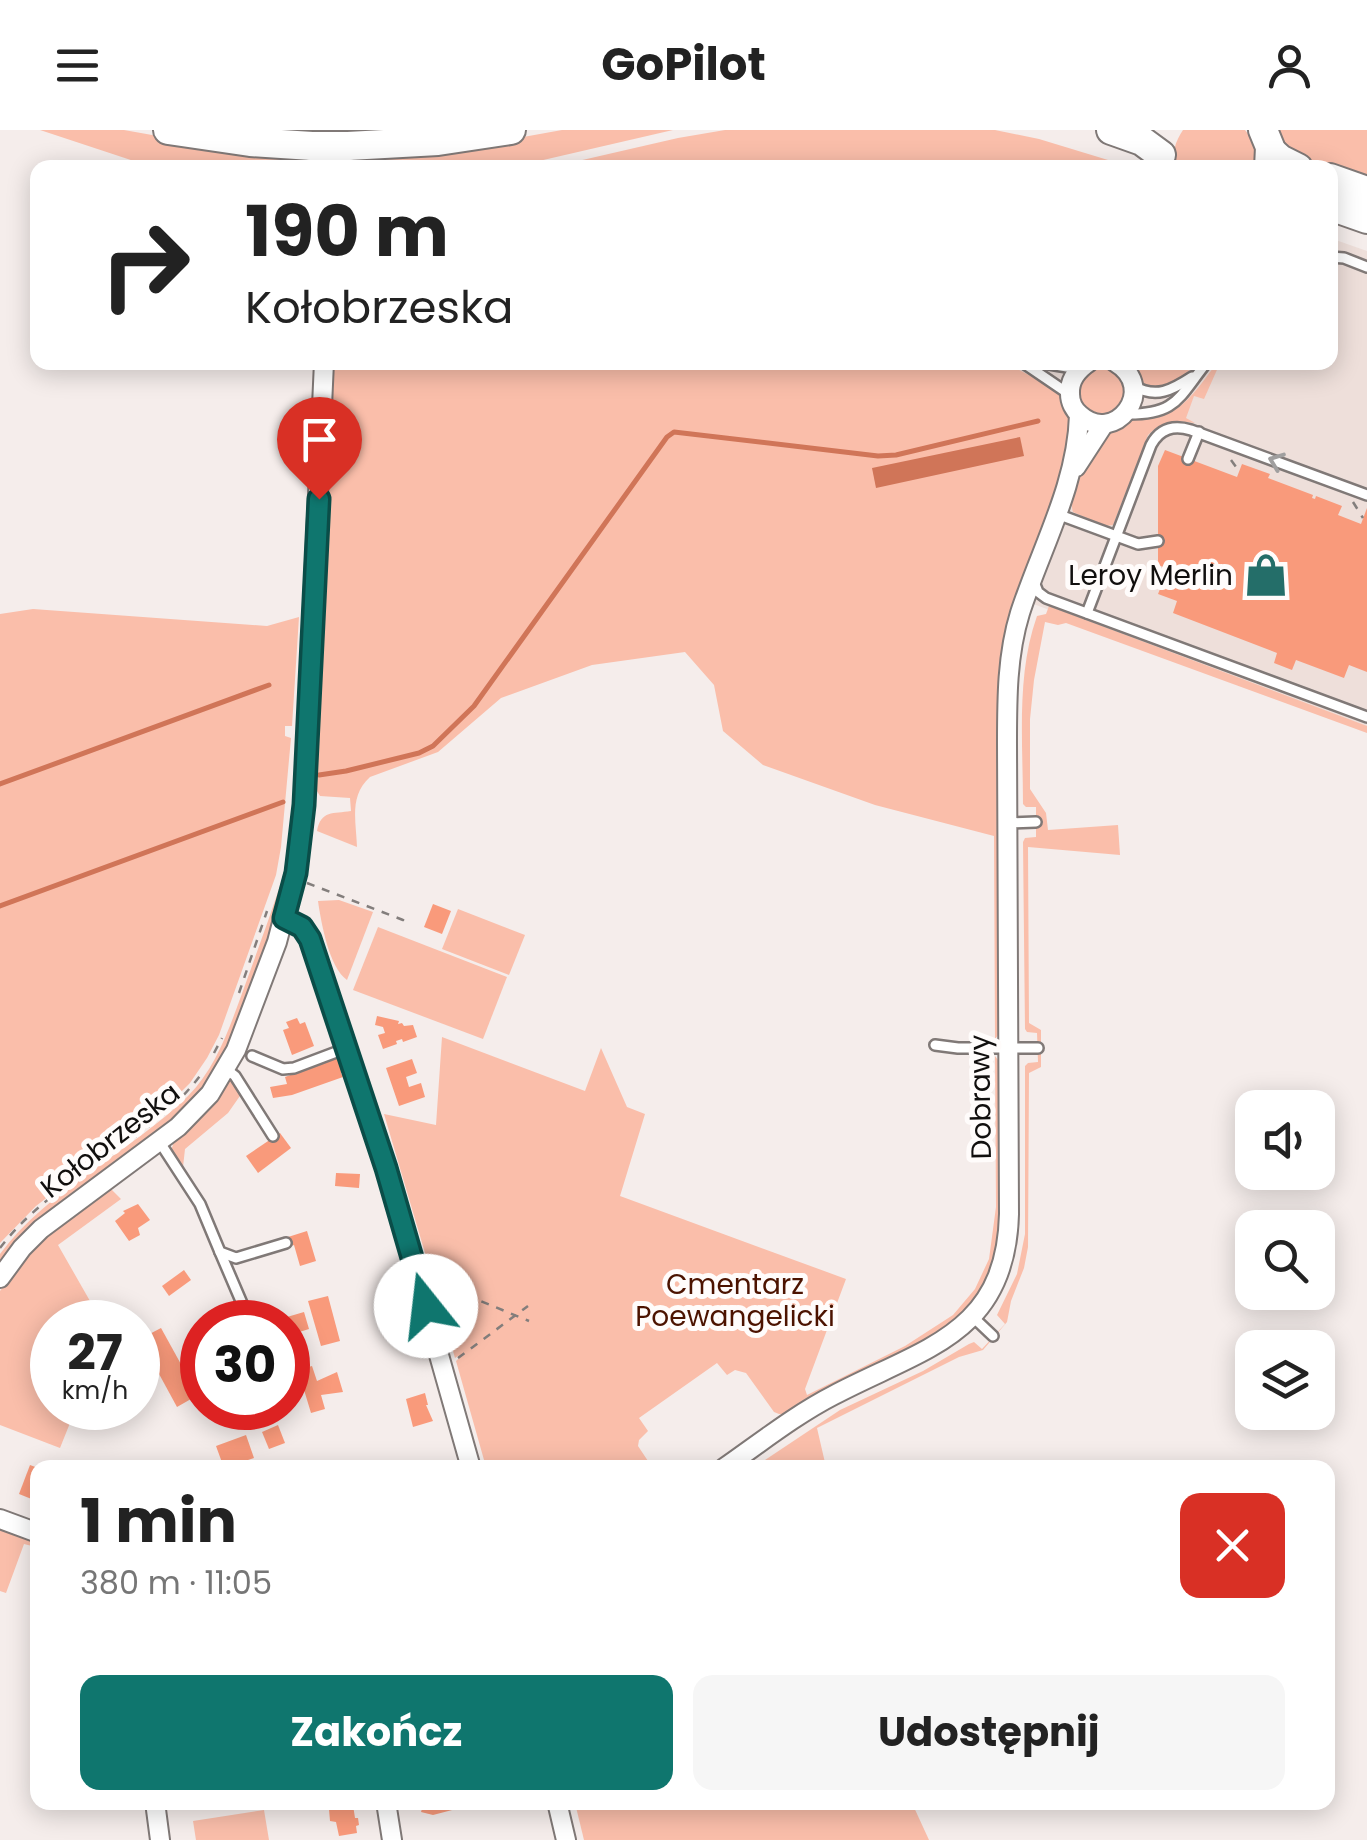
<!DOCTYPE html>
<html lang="pl">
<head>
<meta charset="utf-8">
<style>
	:root { --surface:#fff; --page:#f6f6f6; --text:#222; --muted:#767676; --accent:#0f766e }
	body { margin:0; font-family:Poppins,sans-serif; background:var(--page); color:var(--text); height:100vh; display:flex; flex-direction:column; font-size:38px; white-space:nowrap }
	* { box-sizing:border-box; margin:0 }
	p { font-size:32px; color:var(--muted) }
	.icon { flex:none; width:55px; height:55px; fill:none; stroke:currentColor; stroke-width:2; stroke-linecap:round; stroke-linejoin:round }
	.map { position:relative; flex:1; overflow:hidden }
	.sheet { position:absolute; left:30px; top:1330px; width:1305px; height:350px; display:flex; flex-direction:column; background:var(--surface); border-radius:20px; box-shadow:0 5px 25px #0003 }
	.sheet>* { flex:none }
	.banner { position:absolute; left:30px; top:30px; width:1308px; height:210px; border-radius:20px; box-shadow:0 5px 25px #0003; background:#fff; color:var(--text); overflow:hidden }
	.buttons { position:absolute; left:1235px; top:960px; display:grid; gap:20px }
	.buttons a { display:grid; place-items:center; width:100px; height:100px; border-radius:20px; background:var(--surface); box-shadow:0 5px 25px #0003; font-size:50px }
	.speed { position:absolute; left:30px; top:1170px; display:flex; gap:20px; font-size:50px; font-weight:700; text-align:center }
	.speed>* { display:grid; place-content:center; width:130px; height:130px; border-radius:50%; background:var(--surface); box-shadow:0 5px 25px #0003; line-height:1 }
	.speed small { font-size:25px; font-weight:400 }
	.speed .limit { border:15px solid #d22; background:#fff; color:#111 }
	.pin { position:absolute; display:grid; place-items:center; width:85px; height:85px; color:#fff; margin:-102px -42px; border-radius:50% 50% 50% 0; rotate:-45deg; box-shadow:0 0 10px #0007 }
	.pin .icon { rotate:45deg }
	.me { position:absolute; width:110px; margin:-55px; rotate:344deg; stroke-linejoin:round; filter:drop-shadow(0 0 8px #0008) }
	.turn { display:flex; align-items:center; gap:35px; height:210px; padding:0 50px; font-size:45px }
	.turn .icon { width:130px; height:130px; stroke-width:2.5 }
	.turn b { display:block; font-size:70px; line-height:85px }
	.round { display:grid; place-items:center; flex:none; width:105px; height:105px; border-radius:20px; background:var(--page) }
	.overview { display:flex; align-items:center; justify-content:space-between; height:170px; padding:0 50px }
	h1 { font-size:60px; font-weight:700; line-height:75px }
	.button { display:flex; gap:20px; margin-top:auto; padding:20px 50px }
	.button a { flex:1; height:115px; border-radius:20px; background:var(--accent); color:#fff; font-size:40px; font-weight:700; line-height:115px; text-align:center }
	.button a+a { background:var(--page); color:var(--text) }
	header { display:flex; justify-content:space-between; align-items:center; height:130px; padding:0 50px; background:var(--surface); font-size:45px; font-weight:700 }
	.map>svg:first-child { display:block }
	.built { fill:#eedfda }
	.green { fill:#fabeaa }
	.water { fill:#d07558 }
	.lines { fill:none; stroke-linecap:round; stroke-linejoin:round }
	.stream { stroke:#d07558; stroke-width:5 }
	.building { fill:#f99a7b }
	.lane-casing { stroke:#807977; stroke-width:14 }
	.street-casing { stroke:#807977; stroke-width:22 }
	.primary-casing { stroke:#807977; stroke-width:32 }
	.path { stroke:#837e7c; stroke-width:2.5; stroke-dasharray:8 8; stroke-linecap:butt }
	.lane { stroke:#fff; stroke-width:9 }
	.street { stroke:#fff; stroke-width:18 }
	.primary { stroke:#fff; stroke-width:28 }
	.primary-bridge-casing { stroke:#807977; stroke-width:32; stroke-linecap:butt }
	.primary-bridge { stroke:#fff; stroke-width:28 }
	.oneway { stroke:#a09f9f }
	.route-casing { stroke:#0a4d48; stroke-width:25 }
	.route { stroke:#0f766e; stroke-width:18 }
	.labels { text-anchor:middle; stroke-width:10; stroke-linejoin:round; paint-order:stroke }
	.poi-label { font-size:28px; fill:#110f0e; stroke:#fffcfb; text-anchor:end }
	.street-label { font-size:28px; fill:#110f0e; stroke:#fffcfb }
	.park-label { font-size:28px; fill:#4c1300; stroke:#fffcfb }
</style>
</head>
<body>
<header><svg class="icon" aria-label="menu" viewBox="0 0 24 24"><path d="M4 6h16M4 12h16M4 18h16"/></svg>GoPilot<svg class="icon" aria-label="person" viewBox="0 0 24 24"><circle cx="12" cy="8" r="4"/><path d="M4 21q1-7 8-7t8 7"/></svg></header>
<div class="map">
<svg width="1367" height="1710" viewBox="0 0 1367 1710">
	<rect width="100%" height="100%" fill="#f5edeb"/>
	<!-- built -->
	<path class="built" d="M1330,108L1367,121V598L1004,463L1013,233L1330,232Z"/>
	<!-- green -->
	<g class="green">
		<path d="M40,0H124L275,27L294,35L295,30L316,31V37H152Z"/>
		<path d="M562,0H673L513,37L339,38V31H365L367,35L385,28L386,24L473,16Z"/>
		<path d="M725,0H995L1039,9L1108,30L1118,37H552L678,8Z"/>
		<path d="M1183,0H1245C1256,13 1257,21 1256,37H1177C1171,23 1175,12 1183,0Z"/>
		<path d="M1275,0H1367V51L1296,27L1285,19Z"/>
		<path d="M1013,232L1012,236L1057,260L1062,267L1072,297L1060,350L1017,464L1000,903L995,909L994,706L875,675L763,635L723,601L714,555L685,522L592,535L501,568L438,622L370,647C349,666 356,690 357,717L317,701C321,680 333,684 351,681L350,668L320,666L312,653L331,233Z"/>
		<path d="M1133,233H1197C1182,248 1165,263 1143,253Z"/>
		<path d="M1217,233H1220L1204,269L1194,266L1186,288L1195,293C1175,290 1163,290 1148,305L1113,395L1105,396L1073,382C1066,364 1095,312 1110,301C1115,297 1126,293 1131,291C1146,286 1162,289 1176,279C1193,268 1205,248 1217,233Z"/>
		<circle cx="1102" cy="262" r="23"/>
		<path d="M1049,476L1367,596V603L1066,493L1058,495L1045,492L1034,550L1030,589V659L1046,683L1048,700L1118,695L1120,725L1028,717L1029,893L1041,900V937L1029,943L1028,1117L1024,1138L1011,1171L1007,1192L983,1220L959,1227L817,1298L826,1337L753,1338L840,1280L923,1241L969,1214L974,1212L982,1219L1005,1194L997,1185L1017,1144L1025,1104V936L1028,933L1038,932L1037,903L1027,902L1025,899L1023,712L1025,708L1036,707V677H1026L1023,674C1023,613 1016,545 1037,486L1046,484Z"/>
		<path d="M33,479L267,496L299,487L292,596H285V606L291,608L281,717L276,745L219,905L207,928L190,953L168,975L36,1076L0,1113V484Z"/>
		<path d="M282,750L286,751C278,786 266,818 253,852C236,898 222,944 186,979C145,1021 90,1047 46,1085C28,1100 14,1118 0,1136V1124C49,1058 130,1023 188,966C217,937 230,896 244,858C257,822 270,786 282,750Z"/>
		<path d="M339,770L373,782L347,850C329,838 321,792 318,771Z"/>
		<path d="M458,779L525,805L509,845L442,819Z"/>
		<path d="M378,797L507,847L483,909L353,860Z"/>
		<path d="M442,907L585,961L601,918L627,977L645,984L620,1066L846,1149L805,1259L807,1265L905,1216L953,1185L975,1159L989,1129L996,1077L995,926L1001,934L1002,1080L995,1136L977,1169L943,1202L789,1284H779L774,1282L746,1243L735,1240L727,1245L717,1233L639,1288L648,1301L639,1310L638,1316L652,1337H486L456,1231L459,1228L458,1226L455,1228L434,1154L438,1155V1152L433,1150L384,984L436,995Z"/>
		<path d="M229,950H233L242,963L228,983L185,1019L183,1037L171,1021L175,1008L201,986Z"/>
		<path d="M109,1057L121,1069L58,1115L102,1192H52V1278H76L60,1318L0,1295V1161L27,1123L46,1104Z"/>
		<path d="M0,1397L32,1409V1416L24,1414L6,1463L0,1461Z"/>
		<path d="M575,1673H912L929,1710H584Z"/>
		<path d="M264,1680L269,1710H196L193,1691Z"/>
	</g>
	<!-- water -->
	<path class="water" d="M1020,307L1024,326L876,358L872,338Z"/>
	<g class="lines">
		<!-- stream -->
		<g class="stream">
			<path d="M319,645L346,641L419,623L433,616L474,576L667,307L674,302L878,326L896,325L1038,291"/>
			<path d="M0,654L269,555"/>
			<path d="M0,776L283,672"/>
		</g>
	</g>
	<!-- building -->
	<g class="building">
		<path d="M1165,320L1237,347L1242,334L1270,344L1268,348L1313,365L1312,368L1315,369L1316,366L1342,376L1338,385L1361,394L1367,378V542L1349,535L1344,548L1296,530L1292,540L1274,533L1277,523L1173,483L1177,471L1158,464L1168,439L1158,435V336Z"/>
		<path d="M433,774L451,781L442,804L424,797Z"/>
		<path d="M377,886L399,891L398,894L402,893L404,896L413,895L417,907L403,912L402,909L396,911L397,914L383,919L378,905L385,903L383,897L375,895Z"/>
		<path d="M297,888L300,894L305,892L314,916L292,925L283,900L289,898L286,892Z"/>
		<path d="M341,926L346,941L341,943L343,947L292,965L273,968L270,957L287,954L285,947Z"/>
		<path d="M412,929L417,943L406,947L409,957L421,953L425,967L399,976L386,938Z"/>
		<path d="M280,1003L291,1018L258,1043L246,1026Z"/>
		<path d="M336,1043L360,1044L359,1058L335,1056Z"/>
		<path d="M138,1074L150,1090L138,1098L140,1105L129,1111L115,1091L125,1083L123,1081Z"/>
		<path d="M307,1101L316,1131L300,1136L294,1115L291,1116L288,1107Z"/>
		<path d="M184,1140L191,1150L169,1166L162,1156Z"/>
		<path d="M328,1166L340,1211L321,1216L308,1171Z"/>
		<path d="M304,1182L309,1199L293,1204L295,1209L288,1211V1192H270Z"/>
		<path d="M161,1198L198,1265L177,1277L140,1209Z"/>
		<path d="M312,1236L317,1251L337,1242L343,1262L321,1265L325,1279L311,1283L298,1240Z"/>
		<path d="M425,1263L428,1275H426L433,1291L413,1297L406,1269Z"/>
		<path d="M278,1295L285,1313L269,1319L262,1302Z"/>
		<path d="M246,1305L254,1328L224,1338L216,1316Z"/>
		<path d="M30,1335L38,1338V1360L34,1370L19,1364Z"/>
		<path d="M424,1672H458L456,1679L433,1685L421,1682Z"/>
		<path d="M353,1675L355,1688H358L359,1695L356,1696L357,1703L339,1706L336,1692L330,1691L329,1679Z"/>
	</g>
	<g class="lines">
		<!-- lane casing -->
		<g class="lane-casing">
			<g id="lane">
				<path d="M1330,127L1344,128L1367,137"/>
				<path d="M1022,232L1069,264"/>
				<path d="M1037,232L1079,239"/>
				<path d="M1134,256C1156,269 1172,260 1192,247"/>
				<path d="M1125,284C1177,285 1178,268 1207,232"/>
				<path d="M1188,329L1199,302"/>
				<path d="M1057,384L1138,414L1158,411"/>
				<path d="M1034,452L1038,462L1046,468L1367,587"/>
				<path d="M1087,483L1151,315C1160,298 1174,295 1191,300L1367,365"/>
				<path d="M1007,693L1036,692"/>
				<path d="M935,915L958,918H1038"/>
				<path d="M252,926L283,939L294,938L347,918"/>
				<path d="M226,939L235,946L273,1006"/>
				<path d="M159,1011L200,1074L220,1122L236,1128L286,1113"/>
				<path d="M220,1122L250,1192"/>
				<path d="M973,1187L993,1206"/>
			</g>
		</g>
		<!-- street casing -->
		<g class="street-casing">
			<g id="street">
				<path d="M332,38L333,0"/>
				<path d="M1089,232C1077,240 1069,250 1070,264C1070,272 1074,280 1080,285C1114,316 1160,259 1115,232"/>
				<path d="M1076,337L1104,294"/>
				<path d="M284,788L302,797L310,809L386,1038L471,1338"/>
				<path d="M0,1148L22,1118L41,1099L178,997L210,964L236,920L277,812L295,743L304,675L324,232"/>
				<path d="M724,1338C760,1313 795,1285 834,1265C923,1218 1006,1205 1009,1084L1007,613C1007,569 1007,525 1020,483C1041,418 1077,355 1079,285"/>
				<path d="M0,1389L38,1403"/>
				<path d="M155,1672L160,1710"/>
				<path d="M386,1672L392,1710"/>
				<path d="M557,1672L566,1710"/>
			</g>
		</g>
		<!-- primary casing -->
		<g class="primary-casing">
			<g id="primary">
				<path d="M168,0L250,12L312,16"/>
				<path d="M1111,0L1142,11L1161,25"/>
				<path d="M1263,0L1270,17L1269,38"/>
				<path d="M348,16L438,11L511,0"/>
				<path d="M1270,20L1280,29L1298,38"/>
				<path d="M1330,48L1367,61"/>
				<path d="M1330,76L1367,89"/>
			</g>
		</g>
		<!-- path -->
		<g class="path">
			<path d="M1231,330L1239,341"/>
			<path d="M1353,372L1363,388"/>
			<path d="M307,753L403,790L404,786"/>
			<path d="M239,863L267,781"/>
			<path d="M214,923L222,908"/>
			<path d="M0,1118C54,1046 149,1016 202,943"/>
			<path d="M437,1153L529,1191"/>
			<path d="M458,1228L528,1176"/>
		</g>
		<!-- lane -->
		<use href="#lane" class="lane"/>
		<!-- street -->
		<use href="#street" class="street"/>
		<!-- primary -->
		<use href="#primary" class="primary"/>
		<!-- primary-bridge casing -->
		<g class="primary-bridge-casing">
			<path id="primary-bridge" d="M312,16H348"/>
		</g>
		<!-- primary-bridge -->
		<use href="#primary-bridge" class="primary-bridge"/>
	</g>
	<!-- one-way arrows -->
	<defs><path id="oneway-chevron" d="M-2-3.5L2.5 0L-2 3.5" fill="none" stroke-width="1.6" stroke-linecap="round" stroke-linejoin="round" transform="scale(2.5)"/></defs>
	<use class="oneway" href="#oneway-chevron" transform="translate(1276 331) rotate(-159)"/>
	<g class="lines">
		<!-- route casing -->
		<g class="route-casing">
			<path id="route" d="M319,369L304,675L296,743L284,788L302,797L310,809L386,1038L426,1176"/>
		</g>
		<!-- route -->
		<use href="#route" class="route"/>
	</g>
	<!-- icons -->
	<defs>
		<g id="shop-bare" transform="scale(3.45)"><path d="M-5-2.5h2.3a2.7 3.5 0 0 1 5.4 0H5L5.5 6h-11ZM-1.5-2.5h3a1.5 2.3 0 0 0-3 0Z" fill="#246e69" stroke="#fffcfb" stroke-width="2.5" paint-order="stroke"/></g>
	</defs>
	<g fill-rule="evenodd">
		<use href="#shop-bare" x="1266" y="445"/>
	</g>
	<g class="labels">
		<!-- poi labels -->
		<g class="poi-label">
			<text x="1233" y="455">Leroy Merlin</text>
		</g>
		<!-- street labels -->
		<g class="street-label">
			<text transform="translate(980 967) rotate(-91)" y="10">Dobrawy</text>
			<text transform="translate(110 1010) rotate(-38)" y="10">Kołobrzeska</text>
		</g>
		<!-- park labels -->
		<g class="park-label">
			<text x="735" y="1164">Cmentarz<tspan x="735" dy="32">Poewangelicki</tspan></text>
		</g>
	</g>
</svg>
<div class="buttons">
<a><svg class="icon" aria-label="sound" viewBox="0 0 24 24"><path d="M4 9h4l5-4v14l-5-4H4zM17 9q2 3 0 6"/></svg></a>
<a><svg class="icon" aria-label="search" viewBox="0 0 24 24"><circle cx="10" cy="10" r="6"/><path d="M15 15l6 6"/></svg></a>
<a><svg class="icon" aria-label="layers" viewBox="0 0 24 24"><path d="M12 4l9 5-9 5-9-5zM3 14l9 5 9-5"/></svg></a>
</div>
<div class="speed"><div>27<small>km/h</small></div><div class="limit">30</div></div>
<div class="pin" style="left:319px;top:369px;background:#d93025"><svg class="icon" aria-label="arrive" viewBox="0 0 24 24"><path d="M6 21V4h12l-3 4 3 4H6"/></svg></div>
<svg class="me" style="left:426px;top:1176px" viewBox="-20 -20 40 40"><circle r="19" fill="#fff"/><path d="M0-13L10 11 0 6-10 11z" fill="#0f766e"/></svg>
<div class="banner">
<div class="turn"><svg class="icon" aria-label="right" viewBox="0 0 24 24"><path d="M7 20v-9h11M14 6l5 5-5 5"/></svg><div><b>190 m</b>Kołobrzeska</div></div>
</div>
<section class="sheet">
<div class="overview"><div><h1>1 min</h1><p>380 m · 11:05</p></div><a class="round" style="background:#d93025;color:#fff"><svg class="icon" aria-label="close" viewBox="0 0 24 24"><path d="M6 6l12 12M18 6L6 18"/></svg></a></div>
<div class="button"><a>Zakończ</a><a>Udostępnij</a></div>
</section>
</div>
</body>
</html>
